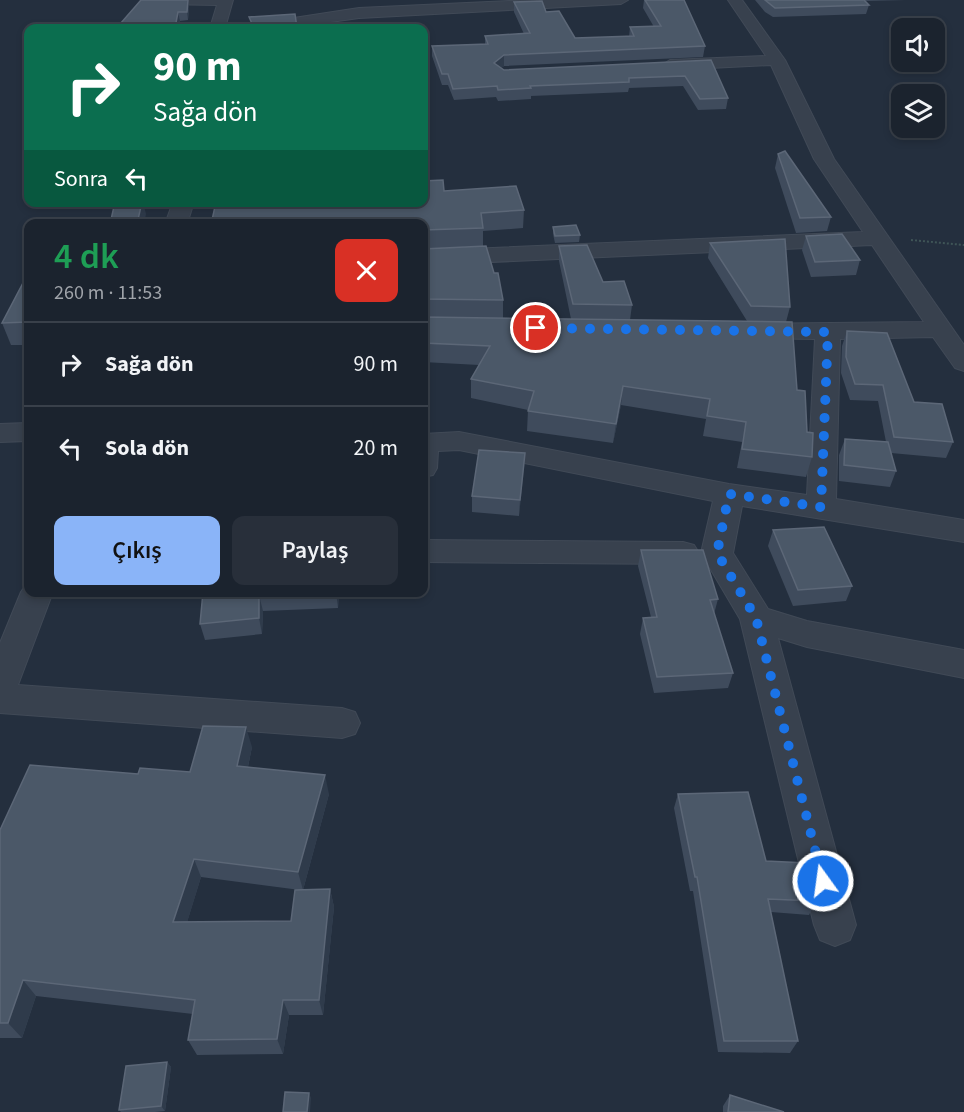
<!DOCTYPE html>
<html lang="tr">
<head>
<meta charset="utf-8">
<style>
	:root { --surface:#1b232e; --page:#282f3a; --text:#f1f3f6; --muted:#a0a4aa; --line:#39404a; --accent:#8ab4f8 }
	body { margin:0; font-family:"Source Sans 3",sans-serif; background:var(--page); color:var(--text); height:100vh; display:flex; flex-direction:column; font-size:22px; white-space:nowrap }
	* { box-sizing:border-box; margin:0 }
	p { font-size:20px; color:var(--muted) }
	.icon { flex:none; width:33px; height:33px; fill:none; stroke:currentColor; stroke-width:2; stroke-linecap:round; stroke-linejoin:round }
	.map { position:relative; flex:1; overflow:hidden }
	.drawer { position:absolute; left:24px; top:219px; width:404px; height:378px; display:flex; flex-direction:column; background:var(--surface); border-radius:12px; box-shadow:0 3px 9px #0003,0 0 0 2px var(--line) }
	.drawer>* { flex:none }
	.banner { position:absolute; left:24px; top:24px; width:404px; height:183px; border-radius:12px; box-shadow:0 3px 9px #0003,0 0 0 2px var(--line); background:#0b6e4f; color:#fff; overflow:hidden }
	.tools { position:absolute; left:891px; top:18px; display:grid; gap:12px }
	.tools a { display:grid; place-items:center; width:54px; height:54px; border-radius:12px; background:var(--surface); box-shadow:0 3px 9px #0003,0 0 0 2px var(--line); font-size:30px }
	.pin { position:absolute; display:grid; place-items:center; width:51px; height:51px; color:#fff; margin:-26px; border:3px solid #fff; border-radius:50%; box-shadow:0 2px 6px #0007 }
	.me { position:absolute; width:66px; margin:-33px; rotate:346deg; stroke-linejoin:round; filter:drop-shadow(0 0 4px #0008) }
	.turn { display:flex; align-items:center; gap:21px; height:126px; padding:0 30px; font-size:27px }
	.turn .icon { width:78px; height:78px; stroke-width:2.5 }
	.turn b { display:block; font-size:42px; line-height:51px }
	.then { display:flex; align-items:center; height:57px; padding:0 30px; background:#0003; gap:12px; font-size:22px }
	.round { display:grid; place-items:center; flex:none; width:63px; height:63px; border-radius:12px; background:var(--page) }
	.summary { display:flex; align-items:center; justify-content:space-between; height:102px; padding:0 30px }
	h1 { font-size:36px; font-weight:600; line-height:45px; color:#1e9e55 }
	.primary-button { display:flex; gap:12px; margin-top:auto; padding:12px 30px }
	.primary-button a { flex:1; height:69px; border-radius:12px; background:var(--accent); color:#111; font-size:24px; font-weight:600; line-height:69px; text-align:center }
	.primary-button a+a { background:var(--page); color:var(--text) }
	ul { padding:0; list-style:none }
	li { display:flex; align-items:center; gap:18px; height:84px; padding:0 30px; border-top:2px solid var(--line) }
	li div { flex:1 }
	li b { display:block; font-size:22px }
	li em { font-style:normal }
	.map>svg:first-child { display:block }
	.lines { fill:none; stroke-linecap:round; stroke-linejoin:round }
	.minor-casing { stroke:#414a57; stroke-width:2 }
	.path { stroke:#3f5557; stroke-width:2; stroke-dasharray:2 2; stroke-linecap:butt }
	.minor { fill:#38414e; fill-rule:evenodd }
	.wall { fill:#3f4b5c; fill-rule:evenodd }
	.shaded-wall { fill:#2f3b4b }
	.building { fill:#4b5868; stroke:#5c6777; stroke-width:1.5 }
	.route { stroke:#1a73e8; stroke-width:10; stroke-dasharray:0 18 }
</style>
</head>
<body>
<div class="map">
<svg width="964" height="1112" viewBox="0 0 964 1112">
	<rect width="100%" height="100%" fill="#242f3e"/>
	<g class="lines">
		<!-- minor casing -->
		<g class="minor-casing">
			<g id="minor">
				<path d="M154,0H233L225,28H210L217,5L161,4Z"/>
				<path d="M531,0H628L621,4L359,18L288,28H253L261,23L359,8Z"/>
				<path d="M728,0H742L785,60L834,159L964,345V371L955,368L933,337L840,339L836,499L964,520V542L742,506L733,553L768,609L807,621L964,650V678L807,647L778,638L856,925L850,940L835,946L820,940L814,925L740,619L701,553L713,501L459,450L438,451L437,468L433,475L423,477V434L459,432L729,484L807,495L815,339L750,338L741,336L738,331L741,326L750,324L924,322L872,245L423,265V251L863,232L814,159L771,65L670,70L662,65L670,60L766,56Z"/>
				<path d="M173,202H194L187,224H165Z"/>
				<path d="M28,423V441L0,442V424Z"/>
				<path d="M423,540L683,542L694,545L699,553L694,561L683,564L423,562Z"/>
				<path d="M28,582V592H53L18,685L342,708L355,712L360,723L355,734L342,738L0,713V643L21,592Z"/>
			</g>
		</g>
		<!-- path -->
		<path class="path" d="M911,240L964,245"/>
		<!-- minor -->
		<use href="#minor" class="minor"/>
	</g>
	<!-- wall -->
	<g class="wall">
		<path d="M644,0H684L705,46L703,57L504,66L501,68L504,70L711,60L728,98L726,109L698,110L683,86L629,88L628,92L531,96V99L498,101L496,97L454,100L448,85H442L432,56V46L485,44V36L524,34L514,12V2L546,12L575,38L629,37L630,27H654L643,8Z"/>
		<path d="M755,0H906L865,1L869,5L866,14L773,17L765,12Z"/>
		<path d="M189,7L188,20L180,21L178,28H121L120,24Z"/>
		<path d="M778,154L831,217L827,231L796,233L775,168Z"/>
		<path d="M444,191L524,210L523,228L483,231V246L423,249V224H213L212,220Z"/>
		<path d="M553,227L580,235L579,242L555,243L553,234Z"/>
		<path d="M806,236L860,260L856,275L811,277L802,250Z"/>
		<path d="M710,243L790,307L786,322L797,390L812,457L806,477L737,468L742,442L703,436L706,419L621,405L613,443L527,431L528,410L471,398V379L479,365L423,362V249L494,273L503,300V318L571,319L559,261V246L632,305L630,320L747,321L708,258Z"/>
		<path d="M28,282V345H11L2,323Z"/>
		<path d="M847,331L953,442L946,458L891,453L896,471L890,487L839,481V455L845,439L886,442L878,401L850,400L841,373L842,346Z"/>
		<path d="M525,453L519,516L472,512V496Z"/>
		<path d="M773,530L852,586L846,601L793,606L768,546Z"/>
		<path d="M641,550L718,599L714,614L733,673L728,688L654,693L640,634L643,618L651,617L638,566Z"/>
		<path d="M203,592H339L338,608L263,611L262,634L205,640L200,624Z"/>
		<path d="M252,747L248,767L329,794L303,890L330,889L334,907L323,1015H289L283,1054L197,1055L188,1040L193,1014L36,996L22,1038H0V830L138,774L190,772ZM201,877L300,890L291,921L187,922Z"/>
		<path d="M678,794L766,861L816,901L809,915L771,912L798,1041L790,1053L718,1052L693,891H690L674,808Z"/>
		<path d="M167,1062L171,1067L165,1111L155,1112H121L119,1110Z"/>
		<path d="M730,1095L784,1112H723V1106Z"/>
	</g>
	<!-- shaded-wall -->
	<g class="shaded-wall">
		<path d="M188,0L189,7L188,20L187,12Z"/>
		<path d="M178,12L180,21L178,28H175Z"/>
		<path d="M504,55V66L494,74V63Z"/>
		<path d="M142,202H143L146,214L144,224H137Z"/>
		<path d="M623,386L621,405L613,443L616,424Z"/>
		<path d="M525,453L524,469L519,516L520,500Z"/>
		<path d="M336,592H339L338,608Z"/>
		<path d="M259,595L263,611L262,634L259,618Z"/>
		<path d="M246,727L252,747L244,785L237,766Z"/>
		<path d="M325,775L329,794L303,890L298,872Z"/>
		<path d="M194,859L201,877L182,939L173,922Z"/>
		<path d="M330,889L334,907L323,1015L319,1000Z"/>
		<path d="M23,980L36,996L22,1038L8,1023Z"/>
		<path d="M283,1000L289,1015L283,1054L277,1039Z"/>
		<path d="M167,1062L171,1067L165,1111L161,1106Z"/>
		<path d="M309,1093L311,1098L310,1112H307Z"/>
	</g>
	<!-- building -->
	<g class="building">
		<path d="M141,0H188L187,12H178L175,28H147L148,25L120,24Z"/>
		<path d="M645,0H684L705,46L504,55L494,63L504,70L711,60L728,98L700,99L685,76L629,78V82L530,86L531,88L498,90L497,86L453,89L448,74H442L432,46L488,44L485,36L530,33L514,2L542,1L546,12L559,11L575,38L634,36L630,27L661,26Z"/>
		<path d="M765,0H864L869,5L775,8Z"/>
		<path d="M295,14L297,28H254L249,17Z"/>
		<path d="M785,151L831,217L800,218L778,154Z"/>
		<path d="M443,180L444,191L516,186L524,210L481,213L483,228L423,230V224H215L216,219L212,220L216,202H423V181Z"/>
		<path d="M115,202H142L137,224H110Z"/>
		<path d="M576,225L580,235L555,236L553,227Z"/>
		<path d="M842,234L860,260L815,262L806,236Z"/>
		<path d="M785,239L790,307L751,306L710,243Z"/>
		<path d="M587,245L603,282L624,281L632,305L573,304L559,246Z"/>
		<path d="M486,246L494,273H498L503,300L423,299V249Z"/>
		<path d="M28,282V322L2,323L23,283Z"/>
		<path d="M423,317L792,322L797,390L805,391L807,432L813,433L812,457L742,449L746,422L707,416L710,399L623,386L616,424L528,411L534,391L471,379L490,346L423,343Z"/>
		<path d="M847,331L887,333L914,402L942,404L953,442L894,437L883,385L855,384L846,357Z"/>
		<path d="M845,439L888,442L896,471L844,465Z"/>
		<path d="M479,450L525,453L520,500L472,496Z"/>
		<path d="M824,527L852,586L798,590L773,530Z"/>
		<path d="M641,550H703L718,599L710,600L733,673L657,677L643,618L657,617Z"/>
		<path d="M203,592H328L259,595V618L200,624Z"/>
		<path d="M203,726L246,727L237,766L325,775L298,872L194,859L173,922L291,921L295,890L330,889L319,1000H283L277,1039L188,1040L195,1000L23,980L8,1023H0V830L30,765L138,774L140,768L190,772Z"/>
		<path d="M748,792L766,861L807,863L816,901L768,899L798,1041H724L697,877H695L678,794Z"/>
		<path d="M167,1062L161,1106L119,1110L126,1066Z"/>
		<path d="M285,1092L309,1093L307,1112H283Z"/>
		<path d="M730,1095L784,1112H728Z"/>
	</g>
	<g class="lines">
		<!-- route -->
		<path class="route" d="M536,328L828,332L821,507L729,494L717,553L756,618L823,881"/>
	</g>
</svg>
<div class="tools">
<a><svg class="icon" aria-label="sound" viewBox="0 0 24 24"><path d="M4 9h4l5-4v14l-5-4H4zM17 9q2 3 0 6"/></svg></a>
<a><svg class="icon" aria-label="layers" viewBox="0 0 24 24"><path d="M12 4l9 5-9 5-9-5zM3 14l9 5 9-5"/></svg></a>
</div>
<div class="pin" style="left:536px;top:328px;background:#d93025"><svg class="icon" aria-label="arrive" viewBox="0 0 24 24"><path d="M6 21V4h12l-3 4 3 4H6"/></svg></div>
<svg class="me" style="left:823px;top:881px" viewBox="-20 -20 40 40"><circle r="17" fill="#1a73e8" stroke="#fff" stroke-width="3"/><path d="M0-11L8 9 0 5-8 9z" fill="#fff"/></svg>
<div class="banner">
<div class="turn"><svg class="icon" aria-label="right" viewBox="0 0 24 24"><path d="M7 20v-9h11M14 6l5 5-5 5"/></svg><div><b>90 m</b>Sağa dön</div></div>
<div class="then">Sonra<svg class="icon" aria-label="left" viewBox="0 0 24 24"><path d="M17 20v-9H6M10 6l-5 5 5 5"/></svg></div>
</div>
<section class="drawer">
<div class="summary"><div><h1>4 dk</h1><p>260 m · 11:53</p></div><a class="round" style="background:#d93025;color:#fff"><svg class="icon" aria-label="close" viewBox="0 0 24 24"><path d="M6 6l12 12M18 6L6 18"/></svg></a></div>
<ul>
<li><svg class="icon" aria-label="right" viewBox="0 0 24 24"><path d="M7 20v-9h11M14 6l5 5-5 5"/></svg><div><b>Sağa dön</b></div><em>90 m</em></li>
<li><svg class="icon" aria-label="left" viewBox="0 0 24 24"><path d="M17 20v-9H6M10 6l-5 5 5 5"/></svg><div><b>Sola dön</b></div><em>20 m</em></li>
</ul>
<div class="primary-button"><a>Çıkış</a><a>Paylaş</a></div>
</section>
</div>
</body>
</html>
